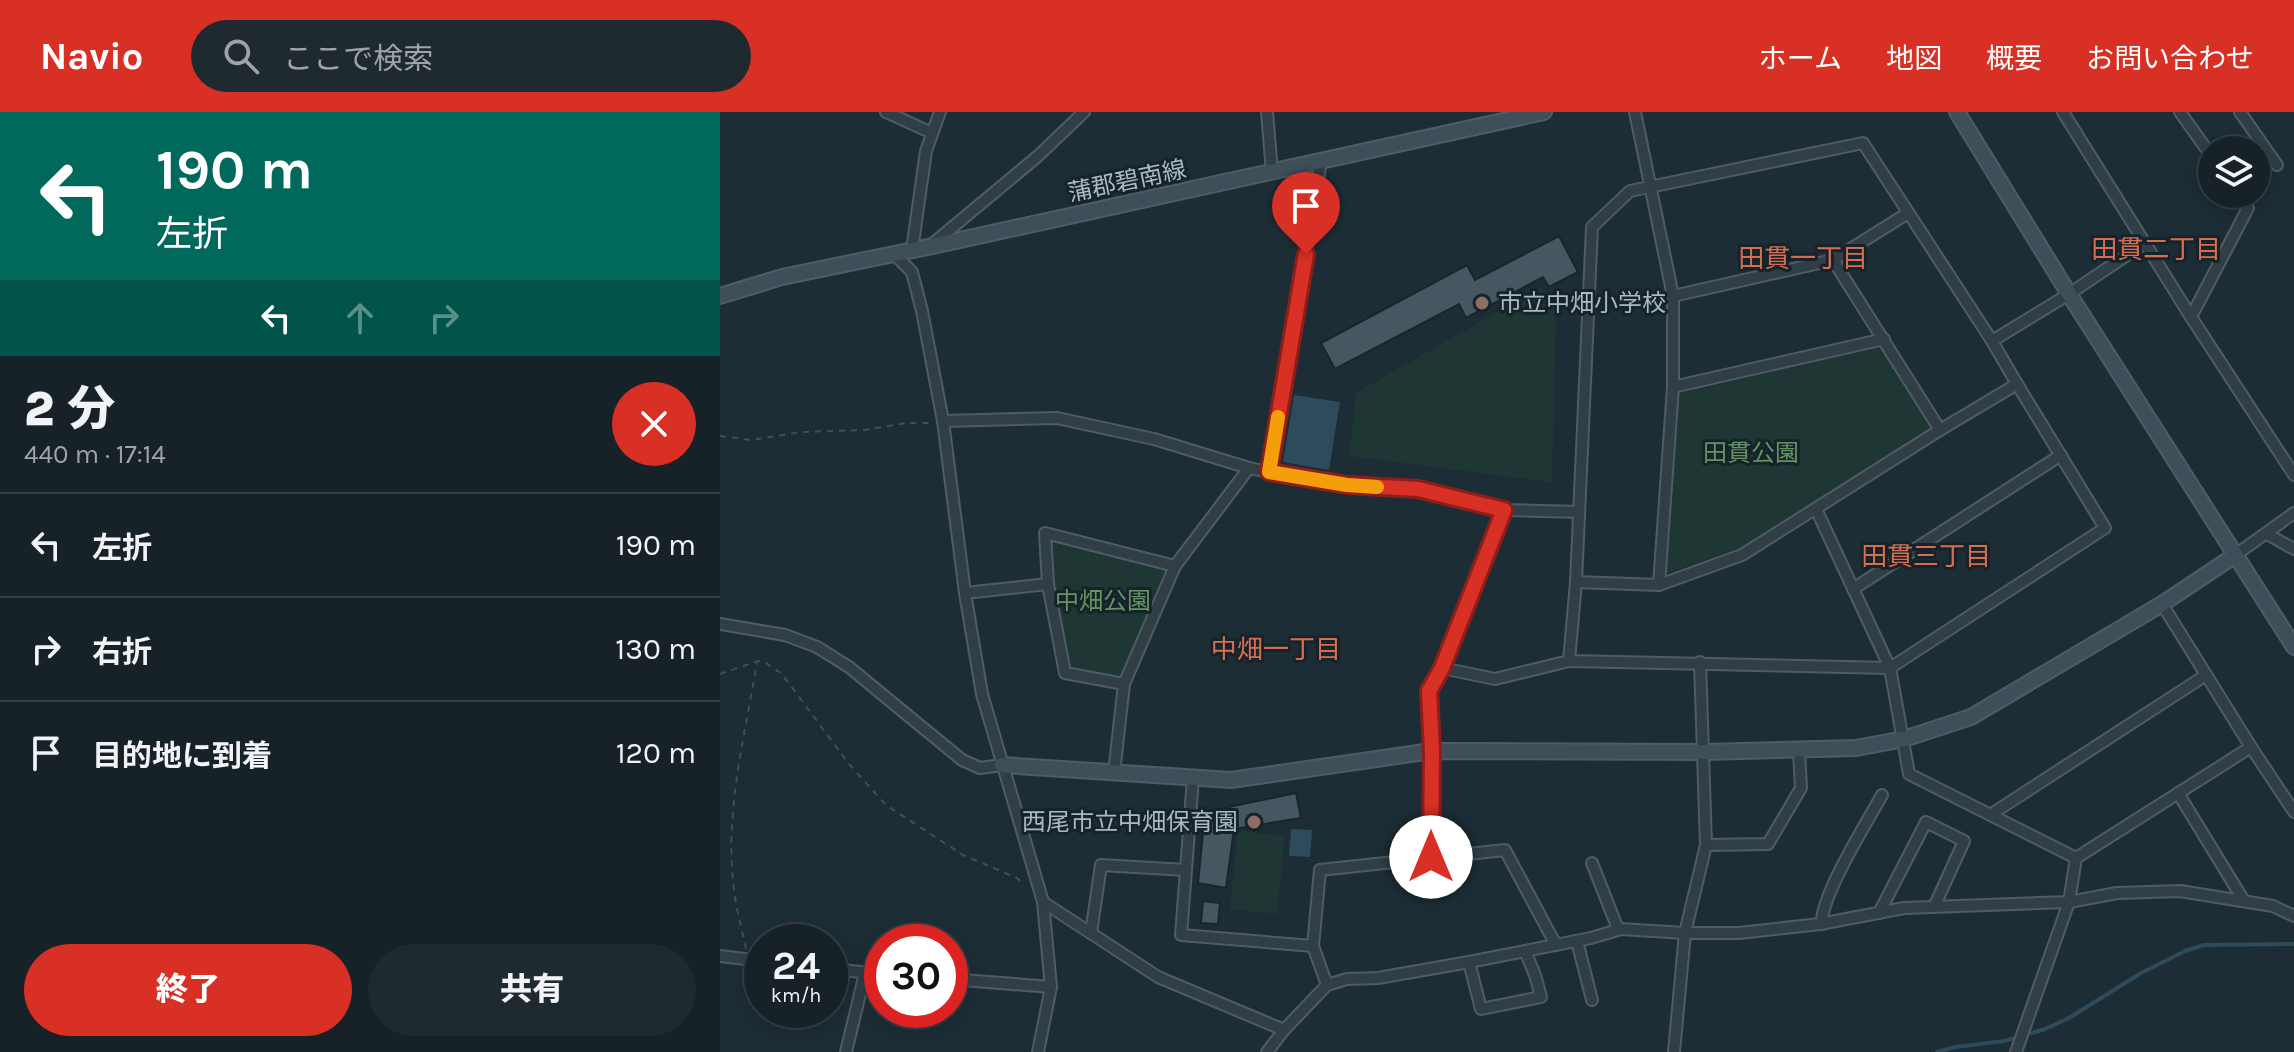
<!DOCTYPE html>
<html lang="ja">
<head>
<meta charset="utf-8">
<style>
	:root { --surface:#162228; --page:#1f2a30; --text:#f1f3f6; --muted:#9ea4a8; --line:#353f45; --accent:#d93025 }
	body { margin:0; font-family:Karla,"Noto Sans JP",sans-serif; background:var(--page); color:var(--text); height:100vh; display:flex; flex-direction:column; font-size:30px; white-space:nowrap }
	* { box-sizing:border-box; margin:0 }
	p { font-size:26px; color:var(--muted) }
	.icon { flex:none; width:44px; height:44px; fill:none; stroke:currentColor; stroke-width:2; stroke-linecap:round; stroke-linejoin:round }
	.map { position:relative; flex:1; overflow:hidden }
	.sheet { display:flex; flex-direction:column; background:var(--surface); width:720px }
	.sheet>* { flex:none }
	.banner { background:#00695c; color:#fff; overflow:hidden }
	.fabs { position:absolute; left:1478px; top:24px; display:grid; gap:16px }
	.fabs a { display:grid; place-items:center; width:72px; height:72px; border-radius:50%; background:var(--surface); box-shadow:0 4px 20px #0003,0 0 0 2px var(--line); font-size:40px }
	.speed { position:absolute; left:24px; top:812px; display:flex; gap:16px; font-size:40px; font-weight:700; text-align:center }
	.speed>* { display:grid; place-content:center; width:104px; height:104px; border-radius:50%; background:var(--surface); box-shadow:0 4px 20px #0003,0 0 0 2px var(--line); line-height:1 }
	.speed small { font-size:20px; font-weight:400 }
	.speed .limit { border:12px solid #d22; background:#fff; color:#111 }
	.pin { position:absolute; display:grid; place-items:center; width:68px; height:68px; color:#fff; margin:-82px -34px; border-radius:50% 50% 50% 0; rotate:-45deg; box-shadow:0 0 8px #0007 }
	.pin .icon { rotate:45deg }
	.me { position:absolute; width:88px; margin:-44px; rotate:0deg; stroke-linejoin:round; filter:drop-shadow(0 0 6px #0008) }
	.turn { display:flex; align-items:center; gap:28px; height:168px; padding:0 24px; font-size:36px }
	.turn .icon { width:104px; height:104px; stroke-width:2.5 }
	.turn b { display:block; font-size:56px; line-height:68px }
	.lanes { display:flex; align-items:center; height:76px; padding:0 24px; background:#0003; justify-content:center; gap:40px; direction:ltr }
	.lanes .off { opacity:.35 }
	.round { display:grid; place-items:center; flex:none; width:84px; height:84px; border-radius:42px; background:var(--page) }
	.overview { display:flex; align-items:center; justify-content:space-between; height:136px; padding:0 24px }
	h1 { font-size:48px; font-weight:800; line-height:60px }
	.button { display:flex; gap:16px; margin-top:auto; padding:16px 24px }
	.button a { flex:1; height:92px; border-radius:48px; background:var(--accent); color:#fff; font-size:32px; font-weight:800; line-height:92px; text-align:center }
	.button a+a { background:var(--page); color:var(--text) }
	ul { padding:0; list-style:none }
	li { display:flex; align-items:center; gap:24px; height:104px; padding:0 24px; border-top:2px solid var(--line) }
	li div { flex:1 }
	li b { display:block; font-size:30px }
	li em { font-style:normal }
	header { display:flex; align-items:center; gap:48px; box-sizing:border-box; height:112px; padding:0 40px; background:var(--accent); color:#fff }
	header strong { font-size:38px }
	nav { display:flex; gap:44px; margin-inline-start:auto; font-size:28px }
	.search { width:560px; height:72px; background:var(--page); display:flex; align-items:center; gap:20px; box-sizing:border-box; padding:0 28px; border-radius:44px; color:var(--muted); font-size:30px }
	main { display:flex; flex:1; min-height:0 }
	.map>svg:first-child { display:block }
	.green { fill:#1f3734 }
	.water { fill:#2e4b5c }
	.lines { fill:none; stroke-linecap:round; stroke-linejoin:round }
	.stream { stroke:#2e4b5c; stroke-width:4 }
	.building { fill:#455862; stroke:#19252c; stroke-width:2 }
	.street-casing { stroke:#4e5c65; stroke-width:14 }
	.secondary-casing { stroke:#4e5c65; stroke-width:18 }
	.path { stroke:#3d5351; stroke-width:2; stroke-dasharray:6 6; stroke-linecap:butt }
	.street { stroke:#313e46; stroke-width:10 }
	.secondary { stroke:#3f4f5a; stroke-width:14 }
	.route-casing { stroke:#8d1f18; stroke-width:20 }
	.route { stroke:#d93025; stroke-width:14 }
	.slow { stroke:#f59e0b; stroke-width:14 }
	.education-dot { fill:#8d6e63; stroke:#17232a; stroke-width:3 }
	.labels { text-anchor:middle; stroke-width:6; stroke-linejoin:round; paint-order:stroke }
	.street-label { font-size:24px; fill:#aabac4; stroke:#17232a }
	.poi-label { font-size:24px; fill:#aabac4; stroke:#17232a; text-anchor:start }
	.park-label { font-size:24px; fill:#629562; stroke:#17232a }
	.neighbourhood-label { font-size:26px; fill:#d86e51; stroke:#17232a }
</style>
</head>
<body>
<header>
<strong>Navio</strong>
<div class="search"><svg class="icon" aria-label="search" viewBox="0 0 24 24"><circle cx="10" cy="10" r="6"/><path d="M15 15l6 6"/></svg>ここで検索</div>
<nav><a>ホーム</a><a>地図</a><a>概要</a><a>お問い合わせ</a></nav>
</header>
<main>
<section class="sheet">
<div class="banner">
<div class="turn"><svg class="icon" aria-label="left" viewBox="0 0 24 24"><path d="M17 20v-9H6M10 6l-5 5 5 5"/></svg><div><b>190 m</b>左折</div></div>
<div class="lanes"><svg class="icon" aria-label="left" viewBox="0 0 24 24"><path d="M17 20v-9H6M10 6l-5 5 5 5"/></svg><svg class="icon off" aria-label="ahead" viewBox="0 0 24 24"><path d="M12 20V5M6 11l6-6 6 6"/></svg><svg class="icon off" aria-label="right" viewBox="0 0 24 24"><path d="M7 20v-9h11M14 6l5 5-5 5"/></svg></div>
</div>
<div class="overview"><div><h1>2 分</h1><p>440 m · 17:14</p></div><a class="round" style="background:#d93025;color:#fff"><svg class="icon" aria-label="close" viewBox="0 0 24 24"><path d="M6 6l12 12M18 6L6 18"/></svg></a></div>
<ul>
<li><svg class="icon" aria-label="left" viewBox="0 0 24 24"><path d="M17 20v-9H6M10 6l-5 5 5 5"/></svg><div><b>左折</b></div><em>190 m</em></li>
<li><svg class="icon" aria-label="right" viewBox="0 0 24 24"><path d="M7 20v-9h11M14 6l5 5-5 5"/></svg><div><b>右折</b></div><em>130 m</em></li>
<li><svg class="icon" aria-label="arrive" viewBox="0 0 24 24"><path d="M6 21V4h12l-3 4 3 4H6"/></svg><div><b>目的地に到着</b></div><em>120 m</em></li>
</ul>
<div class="button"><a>終了</a><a>共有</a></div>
</section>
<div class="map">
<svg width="1574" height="940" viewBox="0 0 1574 940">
	<rect width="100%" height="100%" fill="#1d2d36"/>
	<!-- green -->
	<g class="green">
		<path d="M821,175L836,194L832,370L629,344L636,281Z"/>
		<path d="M1157,235L1165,240L1209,311L1210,317L1021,436L945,462L957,286L963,281Z"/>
		<path d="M331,428L445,458L400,564L350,556L335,472Z"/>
		<path d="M518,719L565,724L557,802L510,797Z"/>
	</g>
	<!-- water -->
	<g class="water">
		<path d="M574,283L620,290L609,358L563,350Z"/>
		<path d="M571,717L592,718L590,745L569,744Z"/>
	</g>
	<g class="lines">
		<!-- stream -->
		<path class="stream" d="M1217,940L1236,935L1284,929L1325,917L1349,906L1421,861L1465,839L1484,833L1574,832"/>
	</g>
	<!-- building -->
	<g class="building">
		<path d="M839,124L858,160L829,175L823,165L746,206L739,192L615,257L601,231L747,153L755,168Z"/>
		<path d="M576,681L581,706L514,717L506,776L478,771L485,700Z"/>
		<path d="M483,789L500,791L498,812L481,811Z"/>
	</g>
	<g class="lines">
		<!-- street casing -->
		<g class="street-casing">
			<g id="street">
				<path d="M166,0L212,21"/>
				<path d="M547,0L552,60"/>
				<path d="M915,0L953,184V275L939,473"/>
				<path d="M1343,0L1471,205L1574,363"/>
				<path d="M1460,0L1492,45"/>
				<path d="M1520,0L1557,53"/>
				<path d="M210,134L318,44L364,0"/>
				<path d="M192,138L206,39L220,0"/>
				<path d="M174,142L192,160L202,199L223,309L245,481L262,582L323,790L331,875L318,940"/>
				<path d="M1113,148L1220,318"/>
				<path d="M953,184L1113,148L1188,101"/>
				<path d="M1471,205L1528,96L1518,82"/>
				<path d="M1272,229L1349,182L1425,131"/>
				<path d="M953,275L1164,227"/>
				<path d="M223,309L337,306L434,327L529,356L549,360L627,373L698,377L784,398L859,400"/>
				<path d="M549,360L601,49"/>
				<path d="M1096,397L1170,556L1189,662L1356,746"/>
				<path d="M1547,422L1574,437"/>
				<path d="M1514,444L1574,401"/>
				<path d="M856,470L939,473L1022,443L1220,318L1297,272"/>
				<path d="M1133,477L1341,343"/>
				<path d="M245,481L328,472"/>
				<path d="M1442,492L1531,635L1574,700"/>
				<path d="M0,512L65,523L97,535L129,555L242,648L260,656L282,653"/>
				<path d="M722,556L775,567L849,549L1170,556L1385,416L1297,272L1272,229L1143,31L910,79L872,115L856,470L849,549"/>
				<path d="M404,572L345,561L328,472L325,421L455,454"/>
				<path d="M394,661L404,572L455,454L529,356"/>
				<path d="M473,666L461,823L593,834"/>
				<path d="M1458,681L1524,789"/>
				<path d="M1270,703L1486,563"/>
				<path d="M986,733L1048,732L1081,676L1079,639"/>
				<path d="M711,745L712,639L709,579L722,556L784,398"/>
				<path d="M872,751L898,817"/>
				<path d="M323,790L438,865L564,918"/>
				<path d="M1159,801L1206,710L1244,729L1214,795"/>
				<path d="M1102,812C1100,785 1147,710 1162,683"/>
				<path d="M371,821L381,753L466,758"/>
				<path d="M857,829L872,888"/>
				<path d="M0,844L42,849"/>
				<path d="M749,850L761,897L821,885L815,863L805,839"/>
				<path d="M110,857L162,862"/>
				<path d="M230,867L331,875"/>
				<path d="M607,873L593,834L600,758L785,738L836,833"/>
				<path d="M126,940L145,861"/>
				<path d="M547,940L564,918L607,873L627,867L658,866L749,850L871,826L901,817L965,821H1019L1100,812L1184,796L1349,790L1397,781L1460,779L1553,794L1574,804"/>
				<path d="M954,940L965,821L986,733L980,550"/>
				<path d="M1296,940L1349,790L1356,746L1531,635"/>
			</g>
		</g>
		<!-- secondary casing -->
		<g class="secondary-casing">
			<g id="secondary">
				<path d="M1237,0L1349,182L1574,535"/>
				<path d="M0,184L62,165L208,135L824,0"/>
				<path d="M282,653L511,668L712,639L983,640L1136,636L1184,627L1251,605L1442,492L1514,444"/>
			</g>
		</g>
		<!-- path -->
		<g class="path">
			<path d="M0,324L31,328L81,320L145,318L186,311H209"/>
			<path d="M0,562L38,549L46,551L62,562L129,652L166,693L243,743L297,766L304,773"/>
			<path d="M26,837C22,817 16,797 14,777C4,703 25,622 37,551"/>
		</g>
		<!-- street -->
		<use href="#street" class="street"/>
		<!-- secondary -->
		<use href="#secondary" class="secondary"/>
	</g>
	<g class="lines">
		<!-- route casing -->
		<g class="route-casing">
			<path id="route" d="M586,142L549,360L627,373L698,377L784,398L722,556L709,579L712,639L711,745"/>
		</g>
		<!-- route -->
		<use href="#route" class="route"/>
		<!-- slow -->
		<path class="slow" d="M558,305L549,360L627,373L657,375"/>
	</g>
	<!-- markers -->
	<g class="education-dot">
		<circle cx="762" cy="191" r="8"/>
		<circle cx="534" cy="710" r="8"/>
	</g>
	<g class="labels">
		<!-- street labels -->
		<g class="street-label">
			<text transform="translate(407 69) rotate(-12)" y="8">蒲郡碧南線</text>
		</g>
		<!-- poi labels -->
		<g class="poi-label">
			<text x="778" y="199">市立中畑小学校</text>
			<text x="518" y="718" text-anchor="end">西尾市立中畑保育園</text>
		</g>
		<!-- park labels -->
		<g class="park-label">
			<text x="1031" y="349">田貫公園</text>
			<text x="383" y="497">中畑公園</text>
		</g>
		<!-- neighbourhood labels -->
		<g class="neighbourhood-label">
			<text x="1436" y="146">田貫二丁目</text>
			<text x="1083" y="155">田貫一丁目</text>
			<text x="1206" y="453">田貫三丁目</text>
			<text x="556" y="546">中畑一丁目</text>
		</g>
	</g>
</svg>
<div class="fabs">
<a><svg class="icon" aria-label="layers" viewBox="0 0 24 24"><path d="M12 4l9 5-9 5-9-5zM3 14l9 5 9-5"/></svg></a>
</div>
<div class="speed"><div>24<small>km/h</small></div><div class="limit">30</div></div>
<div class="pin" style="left:586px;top:142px;background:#d93025"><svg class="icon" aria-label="arrive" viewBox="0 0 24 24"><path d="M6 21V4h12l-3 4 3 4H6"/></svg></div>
<svg class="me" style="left:711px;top:745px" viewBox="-20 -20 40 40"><circle r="19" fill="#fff"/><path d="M0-13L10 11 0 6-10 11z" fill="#d93025"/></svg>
</div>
</main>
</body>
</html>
